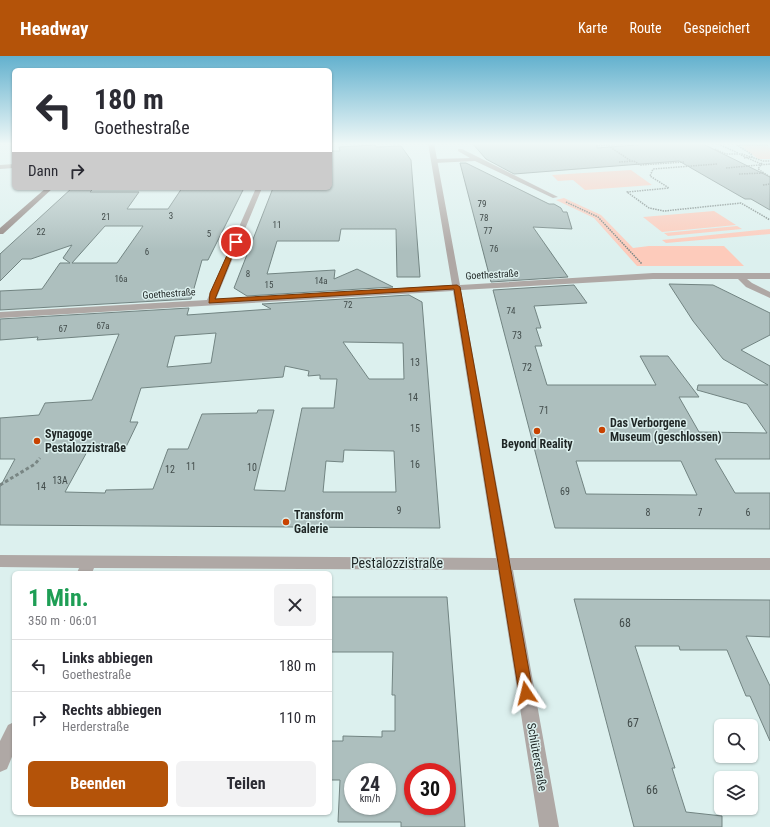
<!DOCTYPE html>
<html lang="de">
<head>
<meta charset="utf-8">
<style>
	:root { --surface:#fff; --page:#f2f2f3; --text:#2b2b33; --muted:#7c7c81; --line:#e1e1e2; --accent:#b45309 }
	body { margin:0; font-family:"Roboto Condensed",sans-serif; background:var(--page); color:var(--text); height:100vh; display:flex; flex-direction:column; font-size:15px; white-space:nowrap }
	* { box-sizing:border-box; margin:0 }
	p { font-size:13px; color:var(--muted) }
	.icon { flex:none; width:22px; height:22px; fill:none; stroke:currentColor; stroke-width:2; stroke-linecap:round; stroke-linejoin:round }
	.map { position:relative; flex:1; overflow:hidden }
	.sheet { position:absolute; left:12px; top:515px; width:320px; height:244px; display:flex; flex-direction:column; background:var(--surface); border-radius:6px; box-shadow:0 1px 3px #0004 }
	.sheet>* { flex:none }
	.hud { position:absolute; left:12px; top:12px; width:320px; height:122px; border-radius:6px; box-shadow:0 1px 3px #0004; background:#fff; color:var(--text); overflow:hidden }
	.controls { position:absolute; left:714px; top:663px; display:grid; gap:8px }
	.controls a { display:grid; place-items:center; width:44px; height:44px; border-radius:6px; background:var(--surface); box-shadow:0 1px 3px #0004; font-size:20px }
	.speed { position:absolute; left:344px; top:707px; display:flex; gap:8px; font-size:20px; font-weight:700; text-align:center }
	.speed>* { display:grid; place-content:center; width:52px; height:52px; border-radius:50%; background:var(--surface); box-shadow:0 1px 3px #0004; line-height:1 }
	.speed small { font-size:10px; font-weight:400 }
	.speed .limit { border:6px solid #d22; background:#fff; color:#111 }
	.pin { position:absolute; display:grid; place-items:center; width:34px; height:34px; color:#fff; margin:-17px; border:2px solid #fff; border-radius:50%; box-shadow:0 1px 4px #0007 }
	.me { position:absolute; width:44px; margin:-22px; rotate:350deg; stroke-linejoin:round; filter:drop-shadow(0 0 3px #0008) }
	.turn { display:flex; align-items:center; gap:14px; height:84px; padding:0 16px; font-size:18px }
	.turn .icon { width:52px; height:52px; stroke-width:2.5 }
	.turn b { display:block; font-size:28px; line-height:34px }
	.then { display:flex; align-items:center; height:38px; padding:0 16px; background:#0003; gap:8px; font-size:15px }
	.round { display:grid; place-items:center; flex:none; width:42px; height:42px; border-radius:6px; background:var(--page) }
	.headline { display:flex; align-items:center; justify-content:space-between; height:68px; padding:0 16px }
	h1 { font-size:24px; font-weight:700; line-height:30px; color:#1e9e55 }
	.cta { display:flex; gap:8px; margin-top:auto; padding:8px 16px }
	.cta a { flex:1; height:46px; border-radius:6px; background:var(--accent); color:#fff; font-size:16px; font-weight:700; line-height:46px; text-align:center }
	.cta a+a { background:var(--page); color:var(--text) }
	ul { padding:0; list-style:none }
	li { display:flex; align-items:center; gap:12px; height:52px; padding:0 16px; border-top:1px solid var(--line) }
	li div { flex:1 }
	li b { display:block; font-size:15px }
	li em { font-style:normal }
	header { display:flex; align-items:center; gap:24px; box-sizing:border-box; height:56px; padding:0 20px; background:var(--accent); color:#fff }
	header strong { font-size:19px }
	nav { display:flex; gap:22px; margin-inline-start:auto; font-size:14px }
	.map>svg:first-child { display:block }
	.green { fill:#fdcbbb }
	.building { fill:#adbfbe; stroke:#728482; fill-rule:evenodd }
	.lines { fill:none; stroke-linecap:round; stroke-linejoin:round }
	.path-far1 { stroke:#798684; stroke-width:1.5; stroke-dasharray:1.5 1; stroke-linecap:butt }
	.path { stroke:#798684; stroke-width:3; stroke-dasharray:3.5 2.5; stroke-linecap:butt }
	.lane { fill:#afa8a5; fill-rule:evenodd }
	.street { fill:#afa8a5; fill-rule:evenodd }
	.secondary { fill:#928783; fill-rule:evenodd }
	.route { fill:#b45309; stroke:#753606 }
	.poi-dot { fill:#c84200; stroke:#dcf0ee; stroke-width:1.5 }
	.labels { text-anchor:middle; stroke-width:3; stroke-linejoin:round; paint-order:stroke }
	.far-number-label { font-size:9px; fill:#424c4b }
	.far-street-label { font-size:10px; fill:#1f2625; stroke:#dcf0ee }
	.number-label { font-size:10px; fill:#424c4b }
	.poi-label { font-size:12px; font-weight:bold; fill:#1f2625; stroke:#dcf0ee; text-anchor:start }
	.near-number-label { font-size:12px; fill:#424c4b }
	.street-label { font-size:12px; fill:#1f2625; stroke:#dcf0ee }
	.near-street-label { font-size:14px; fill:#1f2625; stroke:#dcf0ee }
</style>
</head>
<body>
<header>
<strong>Headway</strong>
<nav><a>Karte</a><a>Route</a><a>Gespeichert</a></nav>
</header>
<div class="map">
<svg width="770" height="771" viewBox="0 0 770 771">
	<rect width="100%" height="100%" fill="#dcf0ee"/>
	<!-- green -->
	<g class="green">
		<path d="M740,89H766L770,92V103H758Z"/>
		<path d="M631,114L652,129L585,134L573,124L558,125L552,119Z"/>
		<path d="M564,142L601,159L633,192L649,190H724L744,210H637L594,162L556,144Z"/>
		<path d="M714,155L736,169L662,176L643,161Z"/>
		<path d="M737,170L742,173L668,180L664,177Z"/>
		<path d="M770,173V178L666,187L662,184Z"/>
	</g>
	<!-- building -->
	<g class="building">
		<path d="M472,87H597V92L662,87H701L770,121V154L751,143H745L679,105L514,118L486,103Z"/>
		<path d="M375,89L376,91L401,90L411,104L420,221H397L396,173H341L339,185H277L267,218L335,214L334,223L357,213L393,231L247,240L234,232L273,132H330V95H340L339,91Z"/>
		<path d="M460,107H466L549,148H554L561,152L563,156H567L572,173L533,171L568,221L491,226Z"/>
		<path d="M72,132H94L90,136H139L127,153H168L182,132H244L208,204H202L191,243L0,254V235L42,233L60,207H70L63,202L72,189L31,203H22L0,225V198ZM105,170H143L117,207H72Z"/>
		<path d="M669,228L713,229L770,257V279L741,294L770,310V403H715L735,437H770V473L555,472L493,234L574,229L587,247L534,250L541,272H536L542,290H535L547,329H656L640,300H668L699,341H679L699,376L767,377L747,348L697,334L698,329H768L723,303L693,265ZM576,405H681L697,439L586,438Z"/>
		<path d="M409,239L422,246L440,472L0,469V431L15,403H0V362L39,359L45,347L92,344L119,278L37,284L38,281L0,284V263L189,252L187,259L271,253L262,248ZM216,277L211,307L167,311L175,280ZM343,286L403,287L404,323H369ZM285,310L309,315L308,320L320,319V323H337L334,352H302L285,435L254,434L274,354H258L257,357L202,358L188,393H168L153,433L106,434L105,437L65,436L88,394L125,393L138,366H130L141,332L283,321ZM344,394L394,395L396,436H323L326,405L343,406Z"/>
		<path d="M330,541H447L465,771H401V766H338L340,724H330V685H343V680L382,681V675H395V639H392L393,596H330ZM353,716H387V750H353ZM413,716H447V750H413Z"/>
		<path d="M574,543L770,544V581L746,580L770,630V685L750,640H746L727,594H680L679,590H635L675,712H672L686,756L722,760V771H634Z"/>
	</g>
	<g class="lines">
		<!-- path-far1 -->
		<g class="path-far1">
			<path d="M604,87L631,105"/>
			<path d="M716,87L738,97"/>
			<path d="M717,87H738"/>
			<path d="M596,90L647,87"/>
			<path d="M715,93L726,98H742L763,105H770"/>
			<path d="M741,99L761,108"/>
			<path d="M744,102L752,101L751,98L737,89H768"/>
			<path d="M619,106L634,105L640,109L684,106"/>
			<path d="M762,107L758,113L770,121"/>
			<path d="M717,108L653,113L650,120L669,132L627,136L649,152L664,155L741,147L770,164"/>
			<path d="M726,112L770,108"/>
			<path d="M739,118L764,117"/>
			<path d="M763,129L770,128"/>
			<path d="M566,146L598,161L642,208"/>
		</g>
		<!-- path -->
		<path class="path" d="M0,429L35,408L40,402"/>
		<!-- lane -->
		<path class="lane" d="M458,93H462L558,141L553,142L475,105L434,107L431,105L434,103L470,102L458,95Z"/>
		<!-- street -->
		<g class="street">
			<path d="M330,87H337L330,89Z"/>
			<path d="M428,87H434L460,229L653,217H770V223H747L752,227L770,236V242L746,231L738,223H653L461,234L510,502H770V514H513L559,771H539L498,514L94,512L92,517H77L79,512L0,511V499L496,502L453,235L0,262V256L207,244L256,132H262L216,243L452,229Z"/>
			<path d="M14,108V112L0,113V109Z"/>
			<path d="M14,666V696L7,713L0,716V685L8,669Z"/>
		</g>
		<!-- secondary -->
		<path class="secondary" d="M46,132H53L3,178H0V172Z"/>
	</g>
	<!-- sky -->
	<linearGradient id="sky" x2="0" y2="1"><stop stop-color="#63b1ce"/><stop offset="0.45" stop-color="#eff8f7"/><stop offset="1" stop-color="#eff8f7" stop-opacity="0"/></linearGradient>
	<rect width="770" height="195" fill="url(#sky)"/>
	<!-- route -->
	<path class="route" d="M236,184L238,186L215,243L457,229L460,231L533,637L531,641L526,643L521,641L519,637L454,233L209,247L210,237L233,186Z"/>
	<!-- markers -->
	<g class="poi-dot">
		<circle cx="602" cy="374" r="4"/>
		<circle cx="537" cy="375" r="4"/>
		<circle cx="37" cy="385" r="4"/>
		<circle cx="286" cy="466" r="4"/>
	</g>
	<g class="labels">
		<!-- far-number labels -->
		<g class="far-number-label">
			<text x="482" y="151">79</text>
			<text x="171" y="163">3</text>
			<text x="106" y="164">21</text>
			<text x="484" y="165">78</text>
			<text x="277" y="172">11</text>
			<text x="488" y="178">77</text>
			<text x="41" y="179">22</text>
			<text x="209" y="181">5</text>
			<text x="494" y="196">76</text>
			<text x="147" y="199">6</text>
			<text x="248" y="221">8</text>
			<text x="121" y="226">16a</text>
			<text x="321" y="228">14a</text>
			<text x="269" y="232">15</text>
			<text x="348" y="252">72</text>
			<text x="511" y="258">74</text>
			<text x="103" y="273">67a</text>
			<text x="63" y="276">67</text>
		</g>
		<!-- far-street labels -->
		<g class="far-street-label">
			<text transform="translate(492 218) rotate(-3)" y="4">Goethestraße</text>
			<text transform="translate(169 237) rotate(-4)" y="4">Goethestraße</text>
		</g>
		<!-- number labels -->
		<g class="number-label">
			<text x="517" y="283">73</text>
			<text x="415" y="310">13</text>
			<text x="527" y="315">72</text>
			<text x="413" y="345">14</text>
			<text x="544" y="358">71</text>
			<text x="415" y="376">15</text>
			<text x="415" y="412">16</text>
			<text x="191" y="414">11</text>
			<text x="252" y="415">10</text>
			<text x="170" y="417">12</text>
			<text x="60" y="428">13A</text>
			<text x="41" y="434">14</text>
			<text x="565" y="439">69</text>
			<text x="399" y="458">9</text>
			<text x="648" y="460">8</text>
			<text x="700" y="460">7</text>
			<text x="748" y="460">6</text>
		</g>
		<!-- poi labels -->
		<g class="poi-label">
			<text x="610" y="371">Das Verborgene<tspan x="610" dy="14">Museum (geschlossen)</tspan></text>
			<text x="45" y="382">Synagoge<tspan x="45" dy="14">Pestalozzistraße</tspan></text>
			<text x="537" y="392" text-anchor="middle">Beyond Reality</text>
			<text x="294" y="463">Transform<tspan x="294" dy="14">Galerie</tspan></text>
		</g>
		<!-- near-number labels -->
		<g class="near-number-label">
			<text x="625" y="571">68</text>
			<text x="633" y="671">67</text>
			<text x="652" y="738">66</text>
		</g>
		<!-- street labels -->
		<g class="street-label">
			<text transform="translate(537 701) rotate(80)" y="4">Schlüterstraße</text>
		</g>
		<!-- near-street labels -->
		<g class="near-street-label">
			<text x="397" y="512">Pestalozzistraße</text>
		</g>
	</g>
</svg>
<div class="controls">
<a><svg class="icon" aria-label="search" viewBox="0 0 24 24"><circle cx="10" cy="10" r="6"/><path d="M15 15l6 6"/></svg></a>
<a><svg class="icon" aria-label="layers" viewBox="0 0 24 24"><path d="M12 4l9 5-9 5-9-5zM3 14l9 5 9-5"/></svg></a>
</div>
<div class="speed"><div>24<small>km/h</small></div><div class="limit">30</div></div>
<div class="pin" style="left:236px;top:186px;background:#d93025"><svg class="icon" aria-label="arrive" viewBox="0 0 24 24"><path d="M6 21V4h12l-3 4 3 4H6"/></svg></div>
<svg class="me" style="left:526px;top:637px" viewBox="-20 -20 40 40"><path d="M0-17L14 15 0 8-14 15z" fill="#b45309" stroke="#fff" stroke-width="4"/></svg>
<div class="hud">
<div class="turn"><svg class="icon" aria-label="left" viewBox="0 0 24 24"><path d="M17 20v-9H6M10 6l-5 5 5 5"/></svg><div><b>180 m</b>Goethestraße</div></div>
<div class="then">Dann<svg class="icon" aria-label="right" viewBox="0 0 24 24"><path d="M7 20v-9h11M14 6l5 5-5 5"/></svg></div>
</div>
<section class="sheet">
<div class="headline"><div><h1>1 Min.</h1><p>350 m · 06:01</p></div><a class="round"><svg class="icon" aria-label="close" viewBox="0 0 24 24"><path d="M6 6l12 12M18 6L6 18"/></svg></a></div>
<ul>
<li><svg class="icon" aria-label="left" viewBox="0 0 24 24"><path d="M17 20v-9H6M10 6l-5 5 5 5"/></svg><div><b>Links abbiegen</b><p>Goethestraße</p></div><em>180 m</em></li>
<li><svg class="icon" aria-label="right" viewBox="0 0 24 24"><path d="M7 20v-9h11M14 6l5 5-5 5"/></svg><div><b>Rechts abbiegen</b><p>Herderstraße</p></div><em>110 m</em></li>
</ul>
<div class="cta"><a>Beenden</a><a>Teilen</a></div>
</section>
</div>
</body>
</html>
